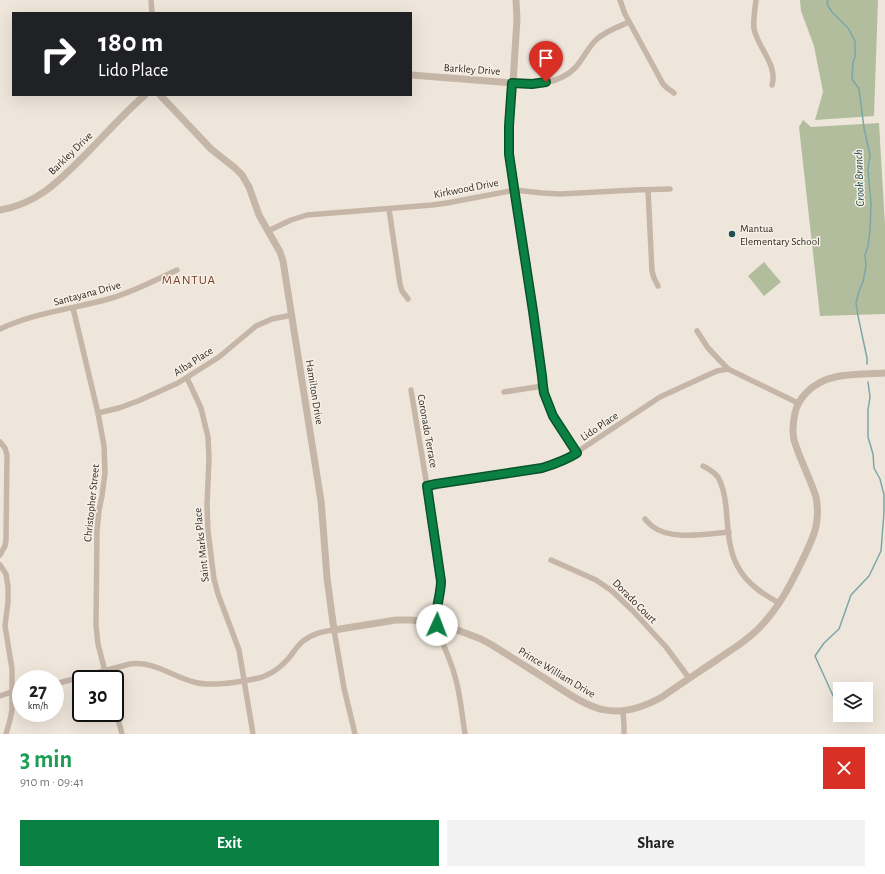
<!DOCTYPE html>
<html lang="en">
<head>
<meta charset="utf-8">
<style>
	:root { --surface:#fff; --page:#f2f2f2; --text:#222; --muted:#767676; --accent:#0b8043 }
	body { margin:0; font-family:"Alegreya Sans",sans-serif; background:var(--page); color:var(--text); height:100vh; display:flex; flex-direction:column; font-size:15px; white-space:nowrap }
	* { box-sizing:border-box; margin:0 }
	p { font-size:13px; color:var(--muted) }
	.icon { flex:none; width:22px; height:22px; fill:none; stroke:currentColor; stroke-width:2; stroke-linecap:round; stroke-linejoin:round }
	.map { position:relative; height:734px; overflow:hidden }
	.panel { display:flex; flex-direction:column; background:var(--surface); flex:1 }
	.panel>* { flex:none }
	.hud { position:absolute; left:12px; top:12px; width:400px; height:84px; border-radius:0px; box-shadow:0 4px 16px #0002; background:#202124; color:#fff; overflow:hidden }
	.tools { position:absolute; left:833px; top:682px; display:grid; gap:8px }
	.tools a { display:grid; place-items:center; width:40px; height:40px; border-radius:0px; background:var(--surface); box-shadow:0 4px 16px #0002; font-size:20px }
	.speed { position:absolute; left:12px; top:670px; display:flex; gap:8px; font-size:20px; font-weight:700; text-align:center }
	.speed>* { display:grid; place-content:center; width:52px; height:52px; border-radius:50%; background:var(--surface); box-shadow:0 4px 16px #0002; line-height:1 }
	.speed small { font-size:10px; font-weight:400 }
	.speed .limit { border:2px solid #111; border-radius:6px; background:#fff; color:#111 }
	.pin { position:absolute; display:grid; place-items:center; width:34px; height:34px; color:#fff; margin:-41px -17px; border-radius:50% 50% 50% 0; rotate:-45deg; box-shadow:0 0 4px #0007 }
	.pin .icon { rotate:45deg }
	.me { position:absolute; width:44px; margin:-22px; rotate:2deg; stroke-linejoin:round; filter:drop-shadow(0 0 3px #0008) }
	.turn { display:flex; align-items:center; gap:14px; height:84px; padding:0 20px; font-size:18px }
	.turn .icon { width:52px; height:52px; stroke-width:2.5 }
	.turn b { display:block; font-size:28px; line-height:34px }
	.round { display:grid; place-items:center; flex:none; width:42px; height:42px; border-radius:0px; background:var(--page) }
	.overview { display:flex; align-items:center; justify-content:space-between; height:68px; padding:0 20px }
	h1 { font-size:24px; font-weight:700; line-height:30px; color:#1e9e55 }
	.cta { display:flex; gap:8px; margin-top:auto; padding:8px 20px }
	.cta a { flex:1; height:46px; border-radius:0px; background:var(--accent); color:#fff; font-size:16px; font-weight:700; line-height:46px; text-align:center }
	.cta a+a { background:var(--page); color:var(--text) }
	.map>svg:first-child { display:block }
	.green { fill:#b1bd9c }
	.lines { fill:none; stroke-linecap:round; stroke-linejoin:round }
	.stream { stroke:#7ca7a9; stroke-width:1.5 }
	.minor { stroke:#c6b6a8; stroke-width:5.5 }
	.tertiary { stroke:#c6b6a8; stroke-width:7 }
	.route-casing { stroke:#07532c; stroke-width:10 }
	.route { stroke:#0b8043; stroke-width:7 }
	.poi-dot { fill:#214d51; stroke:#f7f0e6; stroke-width:1.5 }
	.labels { text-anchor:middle; stroke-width:3; stroke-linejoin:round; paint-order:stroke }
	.street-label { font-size:11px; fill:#332b27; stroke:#f7f0e6 }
	.poi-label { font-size:11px; fill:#332b27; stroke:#f7f0e6; text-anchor:start }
	.water-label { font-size:12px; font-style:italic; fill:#214d51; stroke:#f7f0e6 }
	.quarter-label { font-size:13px; letter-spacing:1px; fill:#7b3c28; stroke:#f7f0e6 }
</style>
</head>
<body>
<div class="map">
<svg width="885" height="734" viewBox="0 0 885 734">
	<rect width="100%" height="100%" fill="#efe6db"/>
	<!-- green -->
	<g class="green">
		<path d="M800,0H878L874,116L815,120L823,92L814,46L801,11Z"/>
		<path d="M803,120L811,127L879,123L885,225V314L820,316L799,127Z"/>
		<path d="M764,262L781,282L764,296L748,276Z"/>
	</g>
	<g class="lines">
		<!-- stream -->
		<g class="stream">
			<path d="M828,0L827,4L832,12L848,28L855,41V57L853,62L852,79L859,89L864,128L870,155L868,169L871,204L870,230L868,246L865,255L866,266L863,282L859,291L856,303L858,316L867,358V364"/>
			<path d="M835,700L815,656L824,643L839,629L851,595L869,576L881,551L884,512V495L880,479L874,468L873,454L868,437V410L870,397L868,382"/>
		</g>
		<!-- minor -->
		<g class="minor">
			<path d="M151,0L152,13"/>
			<path d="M620,0L625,14L663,84L667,88L674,93"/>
			<path d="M756,0C755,9 753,19 754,29C758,48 778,65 772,85"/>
			<path d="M648,190L652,271L654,278L658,286"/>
			<path d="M389,209L400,284L402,291L408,299"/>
			<path d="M268,231L291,220L307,215L432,205L447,203L515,190L542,193L560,194L635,190L670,189"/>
			<path d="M73,308L98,413L104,446L105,473L102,496L99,510L97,531L96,625L98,644L107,679"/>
			<path d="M0,329C35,312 75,309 112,298C135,291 156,280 177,270"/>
			<path d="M697,331L708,348L728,369L798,403"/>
			<path d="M187,378L201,408L208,437L209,458L207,505L208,531L214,579L218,594L239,650L253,734"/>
			<path d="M411,390L427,486L441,581C441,594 434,607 436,620C439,639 449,655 454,673C460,691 462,715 465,734"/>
			<path d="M504,392L543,386"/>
			<path d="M98,413L119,408L138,401L178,383L219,357L256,326L272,319L292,315"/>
			<path d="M0,442L5,448L7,455L6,540L5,546L0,555"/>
			<path d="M577,453L553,416L550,409L543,386L533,311L511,167L509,144L513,83C534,86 560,84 576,67C584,58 588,47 597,39C606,31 618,27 629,22"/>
			<path d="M703,466C709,469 714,472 718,477C723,486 725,497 726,507C728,526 728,550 738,567C747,584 763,594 779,603"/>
			<path d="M427,486L436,484L542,468L553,465L568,458L660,397L710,374L717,371L728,369"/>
			<path d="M645,519C647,521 649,524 652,526C670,541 707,534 729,532"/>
			<path d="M551,560L596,580L612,591L633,611L666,647L689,678"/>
			<path d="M0,565L6,574L8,587V602L5,626L12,669V710L10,720L6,734"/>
			<path d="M55,684L130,664C155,661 171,676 194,682C211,687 237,682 254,679C267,677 279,669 288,659C293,653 297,646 303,641C312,634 323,631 334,630L344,688L355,734"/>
			<path d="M0,696L21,689"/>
			<path d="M115,708L122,734"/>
			<path d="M623,711L624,726V734"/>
		</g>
		<!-- tertiary -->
		<g class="tertiary">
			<path d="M411,75L513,83L517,19L516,0"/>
			<path d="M160,95L211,149L235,168L242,175L249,187L259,215L280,252L283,261L321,501L323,525L327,578L334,630L396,620H412L426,622L460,631L481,639L492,645C511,657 530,669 549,681C591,709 613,724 662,697C680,684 699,672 718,659C731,650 745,642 757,630C777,611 790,586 802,561C813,538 821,524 816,497C810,478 800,460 794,440C792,431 793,422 795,413C797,404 801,398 807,392C828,371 858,375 885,373"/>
			<path d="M0,210C37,204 59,181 84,156C104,136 123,114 145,95"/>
		</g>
	</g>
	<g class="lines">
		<!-- route casing -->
		<g class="route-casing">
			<path id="route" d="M437,625C434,610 441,596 441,581L427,486L436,484L542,468C555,464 566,460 577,453L553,416L544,393L543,386L542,376L533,311L516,201L509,154V126L512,83L532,84L546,82"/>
		</g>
		<!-- route -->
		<use href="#route" class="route"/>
	</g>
	<!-- markers -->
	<circle class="poi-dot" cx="732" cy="234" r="4"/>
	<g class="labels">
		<!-- street labels -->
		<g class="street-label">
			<text transform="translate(472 69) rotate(4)" y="4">Barkley Drive</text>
			<text transform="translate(70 153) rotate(-44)" y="4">Barkley Drive</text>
			<text transform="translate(466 188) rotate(-11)" y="4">Kirkwood Drive</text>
			<text transform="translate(87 293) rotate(-15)" y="4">Santayana Drive</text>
			<text transform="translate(193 361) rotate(-33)" y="4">Alba Place</text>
			<text transform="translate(315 392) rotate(81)" y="4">Hamilton Drive</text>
			<text transform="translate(599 426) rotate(-34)" y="4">Lido Place</text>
			<text transform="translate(428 431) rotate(80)" y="4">Coronado Terrace</text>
			<text transform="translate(91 503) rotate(-84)" y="4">Christopher Street</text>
			<text transform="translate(201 545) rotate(-96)" y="4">Saint Marks Place</text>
			<text transform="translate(635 601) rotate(45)" y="4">Dorado Court</text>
			<text transform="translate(557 672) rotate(31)" y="4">Prince William Drive</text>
		</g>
		<!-- poi labels -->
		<g class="poi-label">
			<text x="740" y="232">Mantua<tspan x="740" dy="13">Elementary School</tspan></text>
		</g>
		<!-- water labels -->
		<g class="water-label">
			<text transform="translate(859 178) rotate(-92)" y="4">Crook Branch</text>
		</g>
		<!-- quarter labels -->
		<g class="quarter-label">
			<text x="189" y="284">MANTUA</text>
		</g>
	</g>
</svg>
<div class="tools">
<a><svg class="icon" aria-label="layers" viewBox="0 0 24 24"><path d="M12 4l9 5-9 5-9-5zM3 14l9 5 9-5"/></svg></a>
</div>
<div class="speed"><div>27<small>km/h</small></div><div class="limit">30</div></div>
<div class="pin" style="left:546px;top:82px;background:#d93025"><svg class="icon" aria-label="arrive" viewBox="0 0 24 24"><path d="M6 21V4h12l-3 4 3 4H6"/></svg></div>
<svg class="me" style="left:437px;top:625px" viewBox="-20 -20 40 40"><circle r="19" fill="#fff"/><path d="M0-13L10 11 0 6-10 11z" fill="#0b8043"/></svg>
<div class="hud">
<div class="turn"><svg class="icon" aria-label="right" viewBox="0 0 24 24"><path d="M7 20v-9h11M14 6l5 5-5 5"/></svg><div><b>180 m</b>Lido Place</div></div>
</div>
</div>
<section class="panel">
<div class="overview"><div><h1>3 min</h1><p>910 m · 09:41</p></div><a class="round" style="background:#d93025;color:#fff"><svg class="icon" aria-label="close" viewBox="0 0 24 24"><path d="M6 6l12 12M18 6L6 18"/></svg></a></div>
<div class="cta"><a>Exit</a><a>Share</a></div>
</section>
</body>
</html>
